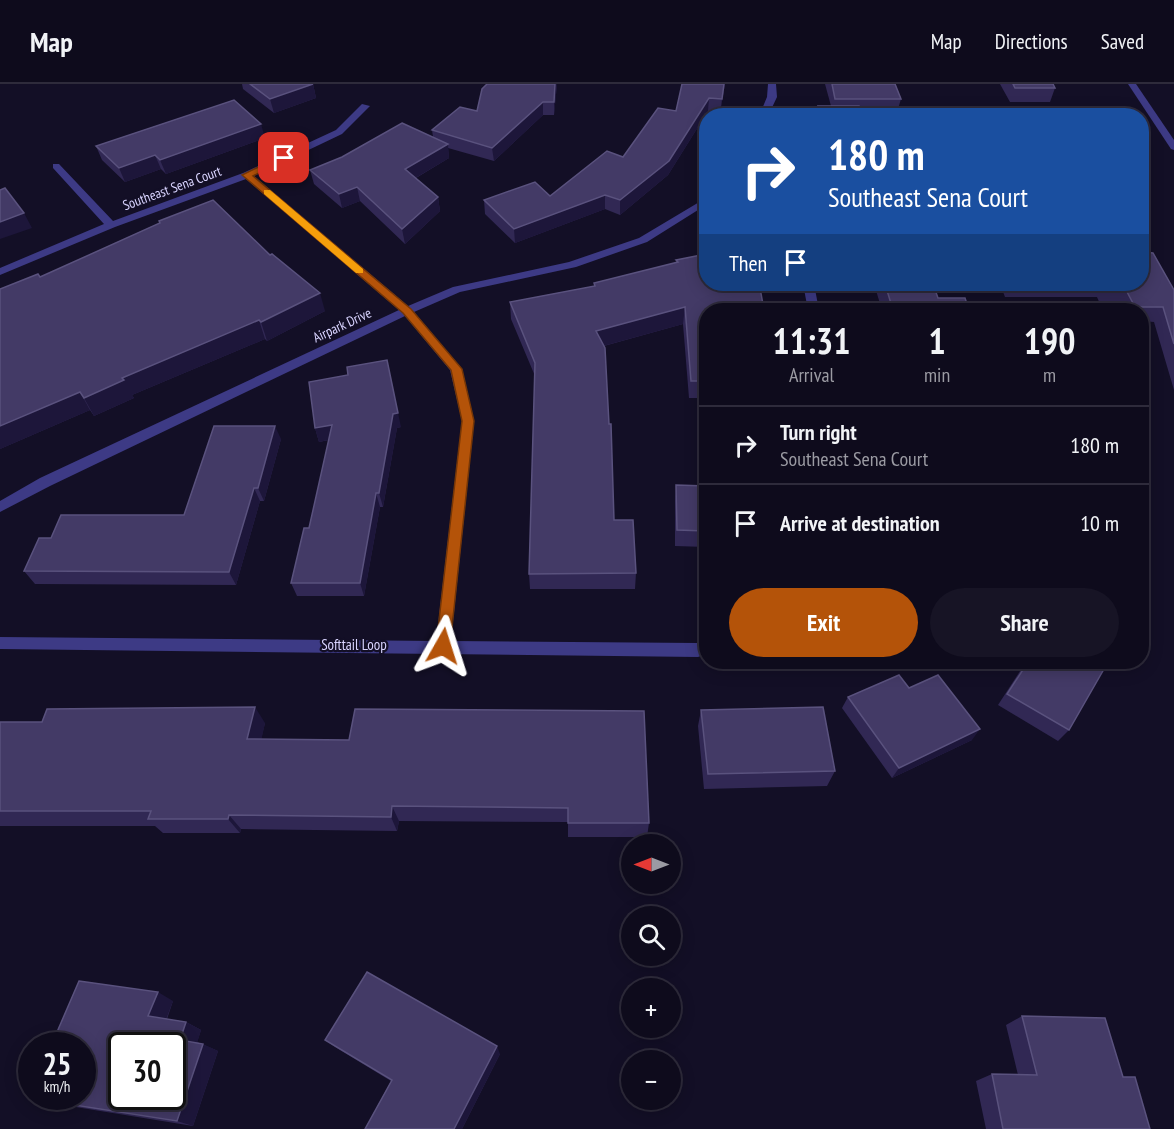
<!DOCTYPE html>
<html lang="en">
<head>
<meta charset="utf-8">
<style>
	:root { --surface:#0e0b1c; --page:#171425; --text:#f1f3f6; --muted:#9b9ba3; --line:#2e2b3b; --accent:#b45309 }
	body { margin:0; font-family:"PT Sans Narrow",sans-serif; background:var(--page); color:var(--text); height:100vh; display:flex; flex-direction:column; font-size:22px; white-space:nowrap }
	* { box-sizing:border-box; margin:0 }
	p { font-size:20px; color:var(--muted) }
	.icon { flex:none; width:33px; height:33px; fill:none; stroke:currentColor; stroke-width:2; stroke-linecap:round; stroke-linejoin:round }
	.map { position:relative; flex:1; overflow:hidden }
	.details { position:absolute; left:699px; top:219px; width:450px; height:366px; display:flex; flex-direction:column; background:var(--surface); border-radius:24px; box-shadow:0 3px 15px #0003,0 0 0 2px var(--line) }
	.details>* { flex:none }
	.guide { position:absolute; left:699px; top:24px; width:450px; height:183px; border-radius:24px; box-shadow:0 3px 15px #0003,0 0 0 2px var(--line); background:#1a4fa0; color:#fff; overflow:hidden }
	.needle { width:39px; rotate:270deg }
	.controls { position:absolute; left:621px; top:750px; display:grid; gap:12px }
	.controls a { display:grid; place-items:center; width:60px; height:60px; border-radius:50%; background:var(--surface); box-shadow:0 3px 15px #0003,0 0 0 2px var(--line); font-size:30px }
	.speed { position:absolute; left:18px; top:948px; display:flex; gap:12px; font-size:30px; font-weight:700; text-align:center }
	.speed>* { display:grid; place-content:center; width:78px; height:78px; border-radius:50%; background:var(--surface); box-shadow:0 3px 15px #0003,0 0 0 2px var(--line); line-height:1 }
	.speed small { font-size:15px; font-weight:400 }
	.speed .limit { border:3px solid #111; border-radius:9px; background:#fff; color:#111 }
	.pin { position:absolute; display:grid; place-items:center; width:51px; height:51px; color:#fff; margin:-26px; border-radius:12px; box-shadow:0 3px 9px #0006 }
	.me { position:absolute; width:66px; margin:-33px; rotate:6deg; stroke-linejoin:round; filter:drop-shadow(0 0 4px #0008) }
	.turn { display:flex; align-items:center; gap:21px; height:126px; padding:0 30px; font-size:27px }
	.turn .icon { width:78px; height:78px; stroke-width:2.5 }
	.turn b { display:block; font-size:42px; line-height:51px }
	.then { display:flex; align-items:center; height:57px; padding:0 30px; background:#0003; gap:12px; font-size:22px }
	.eta { display:flex; justify-content:space-evenly; align-items:center; height:102px; text-align:center }
	.eta b { font-size:36px; font-weight:700; line-height:42px }
	.action { display:flex; gap:12px; margin-top:auto; padding:12px 30px }
	.action a { flex:1; height:69px; border-radius:36px; background:var(--accent); color:#fff; font-size:24px; font-weight:700; line-height:69px; text-align:center }
	.action a+a { background:var(--page); color:var(--text) }
	ul { padding:0; list-style:none }
	li { display:flex; align-items:center; gap:18px; height:78px; padding:0 30px; border-top:2px solid var(--line) }
	li div { flex:1 }
	li b { display:block; font-size:22px }
	li em { font-style:normal }
	header { display:flex; align-items:center; gap:36px; box-sizing:border-box; height:84px; padding:0 30px; background:var(--surface); border-bottom:2px solid var(--line) }
	header strong { font-size:28px }
	nav { display:flex; gap:33px; margin-inline-start:auto; font-size:21px }
	.map>svg:first-child { display:block }
	.lines { fill:none; stroke-linecap:round; stroke-linejoin:round }
	.minor { fill:#3d3a85; fill-rule:evenodd }
	.wall { fill:#312854 }
	.shaded-wall { fill:#1d163a }
	.building { fill:#433a66; stroke:#5a527e; stroke-width:1.5; fill-rule:evenodd }
	.route { fill:#b45309; stroke:#753606; stroke-width:1.5 }
	.slow { fill:#f59e0b }
	.labels { text-anchor:middle; stroke-width:4.5; stroke-linejoin:round; paint-order:stroke }
	.far-street-label { font-size:14px; fill:#d9d4ff; stroke:#130f26 }
	.street-label { font-size:15px; fill:#d9d4ff; stroke:#130f26 }
</style>
</head>
<body>
<header>
<strong>Map</strong>
<nav><a>Map</a><a>Directions</a><a>Saved</a></nav>
</header>
<div class="map">
<svg width="1174" height="1045" viewBox="0 0 1174 1045">
	<rect width="100%" height="100%" fill="#130f26"/>
	<g class="lines">
		<!-- minor -->
		<g class="minor">
			<path d="M768,0H776L777,13L768,32H759L767,13Z"/>
			<path d="M1128,0H1136L1174,56V66L1171,65Z"/>
			<path d="M362,20L370,22L342,50L254,92L408,222L453,203L569,178L639,154L706,114V121L647,158L576,183L460,208L414,228L462,285L474,337L451,557L698,559L706,556V570L698,573L0,565V553L436,557L462,337L450,286L405,232L50,402L0,428V417L40,394L399,226L246,95L115,143L0,191V184L104,140L53,84V80H59L113,137L243,89L336,46Z"/>
			<path d="M803,200H814L819,226H808Z"/>
		</g>
	</g>
	<!-- wall -->
	<g class="wall">
		<path d="M242,0H313L316,14L274,29L243,5Z"/>
		<path d="M487,0H557L554,31H543L494,77L448,64L449,74L416,94L438,113L440,127L405,160L360,117L342,124L314,100L310,86L433,53L432,46L477,27Z"/>
		<path d="M682,0H725L720,29L708,27L668,91L620,131L605,125L515,159L485,130L484,116L550,112L623,73L676,27Z"/>
		<path d="M825,0H895L901,15L897,28H861L862,32H816L818,22H831Z"/>
		<path d="M1000,0H1053L1055,4L1050,18H1010Z"/>
		<path d="M265,54L166,90L161,85L125,98L102,76L96,62Z"/>
		<path d="M159,137L325,227L267,257L265,255L132,311L134,314L94,332L90,326L0,365L40,193L159,139Z"/>
		<path d="M1144,168L1174,206V306L1154,238L1142,237V226H1121L1118,220H1100L1097,213H1005L1000,200H1142Z"/>
		<path d="M676,176L706,226V314H689L683,240L604,262L614,436L636,489L635,505H530L529,490L535,292L511,235L510,218L594,202V199L676,179Z"/>
		<path d="M874,200H933L938,214L969,226H882Z"/>
		<path d="M401,343L397,344L383,423H380L364,512H297L291,499L309,444L329,356L319,358L315,344Z"/>
		<path d="M281,355L264,417H260L236,501L35,500L24,487L51,454L184,431Z"/>
		<path d="M676,401L706,402V463L675,462V417Z"/>
		<path d="M1026,578H1108L1069,646L1058,657L998,621Z"/>
		<path d="M909,604L972,656L892,694L842,624L848,613Z"/>
		<path d="M701,626L835,687L827,702L704,705L698,642Z"/>
		<path d="M0,638L265,639L261,655L649,739L647,753H568V738L399,737L397,747L241,745L240,749H163L155,742H0Z"/>
		<path d="M173,917L167,935L186,938L201,946L197,958L218,967L193,1042L51,1019L29,1014Z"/>
		<path d="M1022,932L1123,993L1150,1045H986L976,997L992,990L1018,991L1006,941Z"/>
		<path d="M325,956L500,970L462,1045H365L391,997L335,963Z"/>
	</g>
	<!-- shaded-wall -->
	<g class="shaded-wall">
		<path d="M313,0L316,14L274,29L270,15Z"/>
		<path d="M555,0H557L554,31V18Z"/>
		<path d="M724,0H725L720,29L722,15Z"/>
		<path d="M709,14L708,27L668,91L620,131V116Z"/>
		<path d="M543,18V31L494,77L492,64Z"/>
		<path d="M261,40L265,54L166,90L160,76Z"/>
		<path d="M448,60L449,74L407,99L405,85Z"/>
		<path d="M155,71L161,85L125,98L119,84Z"/>
		<path d="M357,103L360,117L342,124L339,110Z"/>
		<path d="M605,111V125L515,159L514,145Z"/>
		<path d="M438,113L440,127L405,160L402,145Z"/>
		<path d="M24,129L32,144L0,155V138Z"/>
		<path d="M320,209L325,227L267,257L261,238Z"/>
		<path d="M685,223L683,240L596,264V247Z"/>
		<path d="M259,236L265,255L132,311L134,314L94,332L84,314L122,294Z"/>
		<path d="M387,276L401,343L397,344L383,423L379,409Z"/>
		<path d="M80,308L90,326L0,365V342Z"/>
		<path d="M332,341L337,354L319,358L315,344Z"/>
		<path d="M275,342L281,355L264,417L258,404Z"/>
		<path d="M254,404L260,417L236,501L229,488Z"/>
		<path d="M376,409L380,423L364,512L360,499Z"/>
		<path d="M255,623L265,639L258,671L247,655Z"/>
		<path d="M980,645L972,656L892,694L899,684Z"/>
		<path d="M392,722L399,737L397,747L391,733Z"/>
		<path d="M229,731L241,745L240,749L228,735Z"/>
		<path d="M158,908L173,917L164,941L148,932Z"/>
		<path d="M186,938L201,946L196,963L180,956Z"/>
		<path d="M203,960L218,967L193,1042L177,1037Z"/>
		<path d="M497,962L500,970L462,1045H454Z"/>
	</g>
	<!-- building -->
	<g class="building">
		<path d="M250,0H313L270,15Z"/>
		<path d="M487,0H555L554,18H543L492,64L432,46L460,23L477,27L482,5Z"/>
		<path d="M682,0H724L722,15L709,14L669,77L620,116L605,111L514,145L484,116L535,98L550,112L607,67L623,73L658,24L676,27Z"/>
		<path d="M832,0H895L901,15H835Z"/>
		<path d="M1013,0H1053L1055,4H1015Z"/>
		<path d="M234,16L261,40L160,76L155,71L119,84L96,62Z"/>
		<path d="M818,22H859L862,32H821Z"/>
		<path d="M402,39L448,60L405,85L438,113L402,145L357,103L339,110L310,86L342,73Z"/>
		<path d="M5,104L24,129L0,138V106Z"/>
		<path d="M213,116L270,171L272,170L320,209L261,238L259,236L122,294L124,296L84,314L80,308L0,342V205L38,190L40,193L160,139L159,137Z"/>
		<path d="M1142,163L1144,168L1153,169L1174,206V260L1163,223H1135L1126,206H1108L1105,200H1142Z"/>
		<path d="M706,170V200H757L760,204L764,226H706V297H691L685,223L596,247L605,264L609,340H611L614,436H633L636,489L529,490L535,279L510,218L595,202L594,199L678,178L676,176Z"/>
		<path d="M885,200H933L938,214H965L969,226H893Z"/>
		<path d="M387,276L398,329L393,330L379,409H376L360,499H291L304,444H309L332,341L315,344L309,298L348,291L347,283Z"/>
		<path d="M214,342H275L258,404H254L229,488L24,487L39,454H51L61,431H184Z"/>
		<path d="M676,401L706,402V447L677,446Z"/>
		<path d="M1028,578H1108L1069,646L1007,610Z"/>
		<path d="M899,591L909,604L938,591L980,645L899,684L848,613Z"/>
		<path d="M255,623L247,655L349,656L355,625L644,627L649,739H568V724L392,722L391,733L229,731L228,735H148L151,727H0V638H42L47,625Z"/>
		<path d="M823,623L835,687L708,690L701,626Z"/>
		<path d="M367,888L497,962L454,1045H365L392,996L325,956Z"/>
		<path d="M79,897L158,908L148,932L186,938L180,956L203,960L177,1037L29,1014L32,1008V1012H82V962H51ZM122,962H172V1012H122Z"/>
		<path d="M1022,932L1105,934L1123,993H1135L1150,1045H1003L992,990L1037,991Z"/>
	</g>
	<!-- route -->
	<path class="route" d="M281,72L288,74L253,92L411,225L462,285L474,337L450,562L448,566H438L436,562L462,337L451,286L403,229L242,91Z"/>
	<!-- slow -->
	<path class="slow" d="M264,106H270L363,185V189H356L264,110Z"/>
	<g class="labels">
		<!-- far-street labels -->
		<g class="far-street-label">
			<text transform="translate(172 104) rotate(-20)" y="5">Southeast Sena Court</text>
			<text transform="translate(342 241) rotate(-25)" y="5">Airpark Drive</text>
		</g>
		<!-- street labels -->
		<g class="street-label">
			<text x="354" y="566">Softtail Loop</text>
		</g>
	</g>
</svg>
<div class="controls">
<a><svg class="needle" viewBox="-14 -14 28 28"><path d="M0-13l5 13h-10z" fill="#e53935"/><path d="M0 13l5-13h-10z" fill="#9b9ba3"/></svg></a>
<a><svg class="icon" aria-label="search" viewBox="0 0 24 24"><circle cx="10" cy="10" r="6"/><path d="M15 15l6 6"/></svg></a>
<a>+</a>
<a>−</a>
</div>
<div class="speed"><div>25<small>km/h</small></div><div class="limit">30</div></div>
<div class="pin" style="left:284px;top:74px;background:#d93025"><svg class="icon" aria-label="arrive" viewBox="0 0 24 24"><path d="M6 21V4h12l-3 4 3 4H6"/></svg></div>
<svg class="me" style="left:443px;top:562px" viewBox="-20 -20 40 40"><path d="M0-17L14 15 0 8-14 15z" fill="#b45309" stroke="#fff" stroke-width="4"/></svg>
<div class="guide">
<div class="turn"><svg class="icon" aria-label="right" viewBox="0 0 24 24"><path d="M7 20v-9h11M14 6l5 5-5 5"/></svg><div><b>180 m</b>Southeast Sena Court</div></div>
<div class="then">Then<svg class="icon" aria-label="arrive" viewBox="0 0 24 24"><path d="M6 21V4h12l-3 4 3 4H6"/></svg></div>
</div>
<section class="details">
<div class="eta">
<div><b>11:31</b><p>Arrival</p></div>
<div><b>1</b><p>min</p></div>
<div><b>190</b><p>m</p></div>
</div>
<ul>
<li><svg class="icon" aria-label="right" viewBox="0 0 24 24"><path d="M7 20v-9h11M14 6l5 5-5 5"/></svg><div><b>Turn right</b><p>Southeast Sena Court</p></div><em>180 m</em></li>
<li><svg class="icon" aria-label="arrive" viewBox="0 0 24 24"><path d="M6 21V4h12l-3 4 3 4H6"/></svg><div><b>Arrive at destination</b></div><em>10 m</em></li>
</ul>
<div class="action"><a>Exit</a><a>Share</a></div>
</section>
</div>
</body>
</html>
